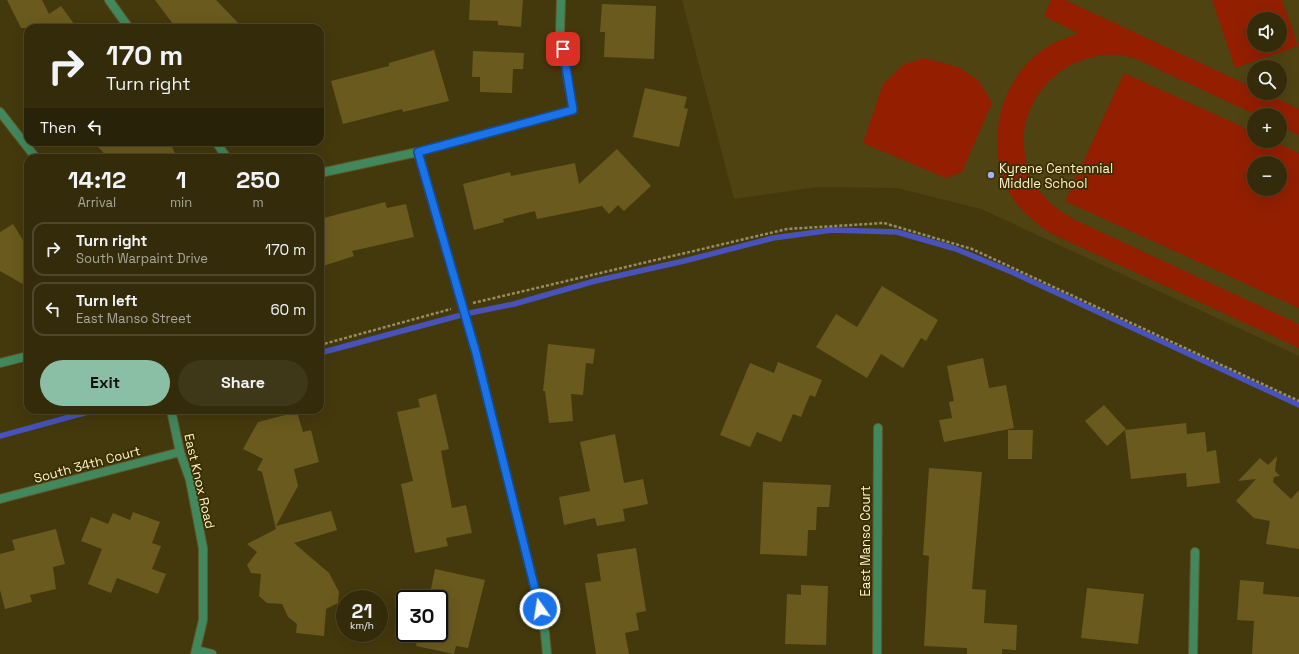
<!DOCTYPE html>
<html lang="en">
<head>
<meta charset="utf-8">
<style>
	:root { --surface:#332b0a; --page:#3e3718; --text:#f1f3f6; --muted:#a9a79c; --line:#4e472b; --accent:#8abfa5 }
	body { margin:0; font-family:"Space Grotesk",sans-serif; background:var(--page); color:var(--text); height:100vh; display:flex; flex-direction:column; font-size:15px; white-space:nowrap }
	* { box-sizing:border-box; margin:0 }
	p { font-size:13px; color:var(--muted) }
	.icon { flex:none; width:22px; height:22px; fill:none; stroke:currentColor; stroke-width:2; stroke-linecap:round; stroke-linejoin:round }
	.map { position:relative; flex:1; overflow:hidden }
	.panel { position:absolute; left:24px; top:154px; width:300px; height:260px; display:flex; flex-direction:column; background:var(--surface); border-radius:12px; box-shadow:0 4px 16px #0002,0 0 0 1px var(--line) }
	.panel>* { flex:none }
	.top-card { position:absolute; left:24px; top:24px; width:300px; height:122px; border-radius:12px; box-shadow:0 4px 16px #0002,0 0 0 1px var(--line); background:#332b0a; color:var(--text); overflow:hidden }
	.fabs { position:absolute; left:1247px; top:12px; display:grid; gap:8px }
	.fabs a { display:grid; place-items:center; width:40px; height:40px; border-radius:50%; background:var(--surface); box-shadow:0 4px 16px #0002,0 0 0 1px var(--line); font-size:20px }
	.speed { position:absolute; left:336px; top:590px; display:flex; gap:8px; font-size:20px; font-weight:700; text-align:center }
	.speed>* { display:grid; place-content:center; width:52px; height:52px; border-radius:50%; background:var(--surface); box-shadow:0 4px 16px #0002,0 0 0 1px var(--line); line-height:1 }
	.speed small { font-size:10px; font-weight:400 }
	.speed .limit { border:2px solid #111; border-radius:6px; background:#fff; color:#111 }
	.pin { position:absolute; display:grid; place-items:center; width:34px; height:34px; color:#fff; margin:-17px; border-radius:8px; box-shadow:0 2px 6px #0006 }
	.me { position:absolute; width:44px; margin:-22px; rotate:347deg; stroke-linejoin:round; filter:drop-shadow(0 0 3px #0008) }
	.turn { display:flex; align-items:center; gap:14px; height:84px; padding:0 16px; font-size:18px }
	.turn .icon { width:52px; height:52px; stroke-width:2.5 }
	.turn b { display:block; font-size:28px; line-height:34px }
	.then { display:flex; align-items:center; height:38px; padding:0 16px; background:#0003; gap:8px; font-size:15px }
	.eta { display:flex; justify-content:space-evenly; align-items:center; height:68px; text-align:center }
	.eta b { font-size:24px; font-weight:700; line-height:28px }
	.button { display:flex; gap:8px; margin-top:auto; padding:8px 16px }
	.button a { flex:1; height:46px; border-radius:24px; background:var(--accent); color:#111; font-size:16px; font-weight:700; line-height:46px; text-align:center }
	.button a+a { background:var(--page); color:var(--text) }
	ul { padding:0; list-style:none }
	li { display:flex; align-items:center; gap:12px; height:54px; margin:0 8px 6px; padding:0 8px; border:2px solid var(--line); border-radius:12px }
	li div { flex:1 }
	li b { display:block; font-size:15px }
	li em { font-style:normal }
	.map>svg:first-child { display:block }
	.built { fill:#4f4312; fill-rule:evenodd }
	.garden { fill:#931f00; fill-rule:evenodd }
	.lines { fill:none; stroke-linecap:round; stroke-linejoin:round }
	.stream { stroke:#4752ba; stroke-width:5.5 }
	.building { fill:#6a5a1d }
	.minor-casing { stroke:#62572c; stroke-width:10 }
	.path { stroke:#978c62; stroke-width:2.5; stroke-dasharray:3 2; stroke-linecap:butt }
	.minor { stroke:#41885c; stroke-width:8 }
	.route-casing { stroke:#114b97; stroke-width:10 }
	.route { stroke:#1a73e8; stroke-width:7 }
	.poi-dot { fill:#a2b2fd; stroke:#392e01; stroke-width:1.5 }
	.labels { text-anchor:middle; stroke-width:3.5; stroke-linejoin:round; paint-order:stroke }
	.poi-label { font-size:13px; fill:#fef4cd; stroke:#392e01; text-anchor:start }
	.street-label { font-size:13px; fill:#fef4cd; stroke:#392e01 }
</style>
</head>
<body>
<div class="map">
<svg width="1299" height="654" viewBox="0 0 1299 654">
	<rect width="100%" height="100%" fill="#44390d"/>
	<!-- built -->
	<path class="built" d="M682,0H1299V356L981,209L897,188L817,187L734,199ZM1254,19H1280V45H1254ZM1254,67H1280V93H1254ZM1254,115H1280V141H1254ZM1254,163H1280V189H1254Z"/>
	<!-- garden -->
	<g class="garden">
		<path d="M1051,0H1065L1254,88V93H1265L1299,109V135L1280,126V115H1256C1227,101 1198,88 1168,74C1153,67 1135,56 1118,55C1066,52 1021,94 1024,147C1025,156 1026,167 1030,176C1040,196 1056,210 1075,220L1299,324V348L1050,233C1031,220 1011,203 1004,181C982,121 1014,48 1079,34L1044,16Z"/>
		<path d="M1212,0H1282L1298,46L1235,68ZM1254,19H1280V45H1254Z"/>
		<path d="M924,58L958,67L979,81L992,103L962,172L946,178L863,143L883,84L903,65Z"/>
		<path d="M1124,73L1254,132V141H1273L1299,153V308L1065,201ZM1254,163H1280V189H1254Z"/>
	</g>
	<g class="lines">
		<!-- stream -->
		<g class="stream">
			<path d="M320,353L465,314L514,304L595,281L684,261L773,238L832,230L897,232L956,249L1014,273L1299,405"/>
			<path d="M0,436L95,410"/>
		</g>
	</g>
	<!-- building -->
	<g class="building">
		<path d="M7,0H42L49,14L61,6L77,28H21Z"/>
		<path d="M155,0H216L243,28H176Z"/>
		<path d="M470,0H523L521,27L498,25V21L469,20Z"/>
		<path d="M602,4L656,6L654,59L604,57L605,32H600Z"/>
		<path d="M434,50L449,101L403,112L402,109L343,124L331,81L389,66V63Z"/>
		<path d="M473,51L524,53L523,69H513L512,93L480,92V77H472Z"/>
		<path d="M645,88L687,97L684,108L688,109L679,147L633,137Z"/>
		<path d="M94,142H169L178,158H108Z"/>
		<path d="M617,149L651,186L624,211L618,205L609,214L602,206L537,219L535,211L503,219L504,222L474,230L463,184L510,172L511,176L575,163L579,184Z"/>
		<path d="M385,202L387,208L406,204L414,237L352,251L354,256L320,267V219Z"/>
		<path d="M13,224L28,248V287L0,271V232Z"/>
		<path d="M882,286L938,320L926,341L921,338L903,368L881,354L867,378L816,347L836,314L857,327Z"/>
		<path d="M548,344L595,349L593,364L586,363L583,395L571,394L573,421L549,423L545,391H543Z"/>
		<path d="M983,358L989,388L1006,385L1014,428L944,442L939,420L952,418L949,402L954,401L947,366Z"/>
		<path d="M778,362L822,380L815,397L810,395L801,417L793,414L781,442L757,432L750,447L720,435L750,363L774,373Z"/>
		<path d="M436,394L449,449L441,451L452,508L466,505L472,533L446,538L448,546L415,553L401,484L413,481L397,412L420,407L418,399Z"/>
		<path d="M1104,405L1126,429L1107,446L1085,421Z"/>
		<path d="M297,412L303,432L311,430L319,462L294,469L298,486L276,526L331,511L337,530L294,543L329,573L339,592L338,603L326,609L324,636L296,633L297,624L288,617L282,604L267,603L259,596L261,574L251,573L247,565L257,552L247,544L276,529L262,472L257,470L263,459L243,449L258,422Z"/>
		<path d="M1186,423L1187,434L1205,432L1207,452L1216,450L1220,483L1187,487L1186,473L1131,479L1125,430Z"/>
		<path d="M1008,430H1033L1032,459H1008Z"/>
		<path d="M615,434L624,483L643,479L648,504L623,509L625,521L597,526L595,518L564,525L559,497L590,491L580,442Z"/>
		<path d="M1277,456L1275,471L1280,476L1274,477L1273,482L1291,499L1299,490V549L1266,544L1270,521L1254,518L1236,501L1256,479L1238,481L1260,458L1268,465Z"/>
		<path d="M929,468L982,472L972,589L986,590L984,623L1017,625L1016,650L1002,649V654H967V648L924,646L929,556L923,555Z"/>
		<path d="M763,482L831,485L829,507H817L816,530H808L807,556L760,554Z"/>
		<path d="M133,512L160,522L152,543L161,546L152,569L166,574L158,594L117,578L111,593L88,584L102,549L81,541L91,517L108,524L113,513L130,520Z"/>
		<path d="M56,529L65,564L53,567L56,589L30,595L32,602L5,609L0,590V554L15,550L12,540Z"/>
		<path d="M636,548L646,611L636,613L639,630L625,633L629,654H596L585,583L601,581L597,554Z"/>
		<path d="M435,569L485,580L468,648L456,646L454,654L416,646L419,633H439V599H429Z"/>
		<path d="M1240,580L1264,582L1263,594L1299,597V654H1252L1254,621L1237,620Z"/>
		<path d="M801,585L828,586L826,645L785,644L787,594L801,595Z"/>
		<path d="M1087,588L1144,594L1138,644L1081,638Z"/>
	</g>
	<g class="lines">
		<!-- minor casing -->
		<g class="minor-casing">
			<g id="minor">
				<path d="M109,0L129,28"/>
				<path d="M0,112L36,158"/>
				<path d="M216,142L227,158"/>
				<path d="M418,152L476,353L537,597L545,633L547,654"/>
				<path d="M320,173L418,152L573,110L560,34L561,0"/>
				<path d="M0,363L28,356"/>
				<path d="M171,410L180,452L190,480L203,548V620L195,654"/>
				<path d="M0,499L180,452"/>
				<path d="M196,650L212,654"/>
				<path d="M877,654L878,428"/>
				<path d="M1193,654L1195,552"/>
			</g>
		</g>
		<!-- path -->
		<g class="path">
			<path d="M473,303L787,229L884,223L972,249L1299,401"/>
			<path d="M320,345L451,309"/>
		</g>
		<!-- minor -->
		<use href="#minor" class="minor"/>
	</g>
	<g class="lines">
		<!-- route casing -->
		<g class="route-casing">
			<path id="route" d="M540,609L476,353L418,152L573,110L563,49"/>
		</g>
		<!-- route -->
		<use href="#route" class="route"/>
	</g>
	<!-- markers -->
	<circle class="poi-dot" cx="991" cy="175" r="4"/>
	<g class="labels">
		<!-- poi labels -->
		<g class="poi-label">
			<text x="999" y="173">Kyrene Centennial<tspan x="999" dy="15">Middle School</tspan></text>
		</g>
		<!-- street labels -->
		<g class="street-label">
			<text transform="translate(87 464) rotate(-15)" y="5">South 34th Court</text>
			<text transform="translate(200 481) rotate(77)" y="5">East Knox Road</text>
			<text transform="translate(865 541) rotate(-90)" y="5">East Manso Court</text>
		</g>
	</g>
</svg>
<div class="fabs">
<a><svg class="icon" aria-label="sound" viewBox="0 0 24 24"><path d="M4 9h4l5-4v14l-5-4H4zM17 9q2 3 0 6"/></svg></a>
<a><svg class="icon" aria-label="search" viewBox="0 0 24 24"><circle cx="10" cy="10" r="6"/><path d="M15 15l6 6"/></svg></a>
<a>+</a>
<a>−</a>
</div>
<div class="speed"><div>21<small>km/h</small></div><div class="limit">30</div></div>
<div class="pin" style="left:563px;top:49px;background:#d93025"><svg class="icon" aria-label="arrive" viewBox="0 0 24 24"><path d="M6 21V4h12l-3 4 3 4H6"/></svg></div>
<svg class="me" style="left:540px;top:609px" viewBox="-20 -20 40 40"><circle r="17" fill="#1a73e8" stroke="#fff" stroke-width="3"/><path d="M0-11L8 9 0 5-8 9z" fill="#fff"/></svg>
<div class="top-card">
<div class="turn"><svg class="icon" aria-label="right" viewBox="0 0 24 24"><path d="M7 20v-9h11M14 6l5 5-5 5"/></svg><div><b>170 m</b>Turn right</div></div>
<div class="then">Then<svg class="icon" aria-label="left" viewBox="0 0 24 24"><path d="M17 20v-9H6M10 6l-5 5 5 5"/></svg></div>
</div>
<section class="panel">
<div class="eta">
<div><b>14:12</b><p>Arrival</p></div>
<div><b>1</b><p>min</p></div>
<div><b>250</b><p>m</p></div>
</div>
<ul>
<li><svg class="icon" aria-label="right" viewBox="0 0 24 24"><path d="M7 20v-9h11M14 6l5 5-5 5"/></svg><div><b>Turn right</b><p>South Warpaint Drive</p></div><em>170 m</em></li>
<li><svg class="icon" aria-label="left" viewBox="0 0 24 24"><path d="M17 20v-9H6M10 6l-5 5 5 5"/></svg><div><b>Turn left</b><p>East Manso Street</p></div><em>60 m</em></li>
</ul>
<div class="button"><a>Exit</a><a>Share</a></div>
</section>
</div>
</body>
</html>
